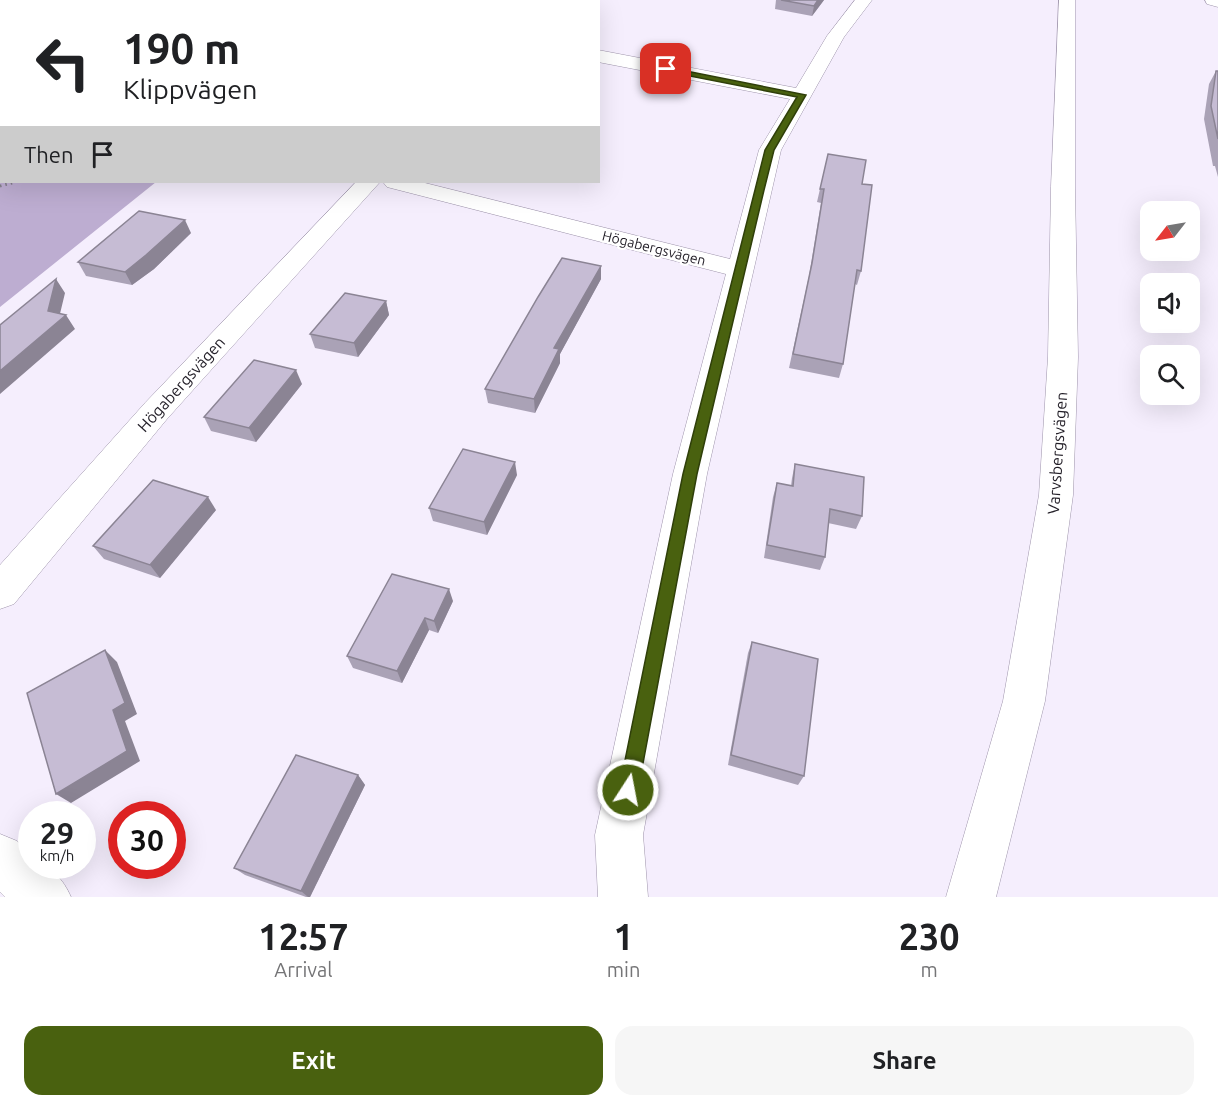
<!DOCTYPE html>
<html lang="en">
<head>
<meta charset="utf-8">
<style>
	:root { --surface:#fff; --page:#f6f6f6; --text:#202124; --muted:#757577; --accent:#49610f }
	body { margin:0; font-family:Ubuntu,sans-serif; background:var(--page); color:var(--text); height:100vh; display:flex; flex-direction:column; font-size:22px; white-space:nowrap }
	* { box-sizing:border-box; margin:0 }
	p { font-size:20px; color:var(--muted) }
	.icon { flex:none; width:33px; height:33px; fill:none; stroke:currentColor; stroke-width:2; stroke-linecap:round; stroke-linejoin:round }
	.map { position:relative; height:897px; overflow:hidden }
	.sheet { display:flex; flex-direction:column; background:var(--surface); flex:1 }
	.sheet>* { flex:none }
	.top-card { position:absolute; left:0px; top:0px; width:600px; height:183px; box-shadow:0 6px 24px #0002; background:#fff; color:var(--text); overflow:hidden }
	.needle { width:39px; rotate:239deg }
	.fabs { position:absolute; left:1140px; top:201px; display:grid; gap:12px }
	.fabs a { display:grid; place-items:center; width:60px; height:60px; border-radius:12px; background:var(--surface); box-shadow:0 6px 24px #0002; font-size:30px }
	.speed { position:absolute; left:18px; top:801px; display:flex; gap:12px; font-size:30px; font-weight:700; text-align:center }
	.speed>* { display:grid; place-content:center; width:78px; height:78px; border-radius:50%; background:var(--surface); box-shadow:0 6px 24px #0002; line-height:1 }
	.speed small { font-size:15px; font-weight:400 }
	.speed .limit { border:9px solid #d22; background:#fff; color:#111 }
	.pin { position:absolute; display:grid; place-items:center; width:51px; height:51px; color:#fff; margin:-26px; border-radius:12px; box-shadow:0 3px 9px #0006 }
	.me { position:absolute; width:66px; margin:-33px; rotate:11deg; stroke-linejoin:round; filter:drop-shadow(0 0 4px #0008) }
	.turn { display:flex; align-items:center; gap:21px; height:126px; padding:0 24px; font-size:27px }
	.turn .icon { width:78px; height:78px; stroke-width:2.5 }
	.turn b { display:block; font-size:42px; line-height:51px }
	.then { display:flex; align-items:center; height:57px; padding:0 24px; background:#0003; gap:12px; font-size:22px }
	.eta { display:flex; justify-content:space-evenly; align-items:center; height:102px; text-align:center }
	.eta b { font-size:36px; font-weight:600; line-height:42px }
	.primary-button { display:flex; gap:12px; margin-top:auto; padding:12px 24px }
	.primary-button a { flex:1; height:69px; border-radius:18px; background:var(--accent); color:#fff; font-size:24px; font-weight:600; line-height:69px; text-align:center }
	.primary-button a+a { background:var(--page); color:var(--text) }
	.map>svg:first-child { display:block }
	.forest { fill:#bdadd1 }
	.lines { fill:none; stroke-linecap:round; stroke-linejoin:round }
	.minor-casing { stroke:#9e94ab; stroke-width:1 }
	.tertiary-casing { stroke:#9e94ab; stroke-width:1 }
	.path-far1 { stroke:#827d88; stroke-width:2; stroke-dasharray:1 2; stroke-linecap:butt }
	.path { stroke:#827d88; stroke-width:3; stroke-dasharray:1.5 4; stroke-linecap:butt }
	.minor { fill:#fff; fill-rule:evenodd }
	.tertiary { fill:#fff; fill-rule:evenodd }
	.wall { fill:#aaa2b6 }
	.shaded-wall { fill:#8b8494 }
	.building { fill:#c6bcd4; stroke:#8b8494; stroke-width:1.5 }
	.route { fill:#49610f; stroke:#2f3f0a; stroke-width:1.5 }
	.labels { text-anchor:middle; stroke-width:4.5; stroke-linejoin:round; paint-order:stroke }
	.far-street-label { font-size:14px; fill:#221e27; stroke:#fff }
	.street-label { font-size:16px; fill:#221e27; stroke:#fff }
</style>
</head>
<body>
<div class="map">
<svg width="1218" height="897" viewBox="0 0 1218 897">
	<rect width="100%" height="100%" fill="#f5eefd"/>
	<!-- forest -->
	<path class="forest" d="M0,0H90L2,2V182H156L0,307Z"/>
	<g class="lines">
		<!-- minor casing -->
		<g class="minor-casing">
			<g id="minor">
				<path d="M296,0H319L320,2H297Z"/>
				<path d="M855,0H872L844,37L781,150L707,474L643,835L648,897H598L595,835L673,474L726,274L387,187L383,182H421L730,259L759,150L790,99L598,62V50L796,88L827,36Z"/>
				<path d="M1205,0H1218V7L1207,4Z"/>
				<path d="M356,182H380L167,419L14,604L0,609V565L145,403Z"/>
				<path d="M0,834L17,841L32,855V866C52,866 63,879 71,897H5L0,892Z"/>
			</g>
		</g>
		<!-- tertiary casing -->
		<g class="tertiary-casing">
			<path id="tertiary" d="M1059,0H1075V187L1078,357L1073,495L1045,701L996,897H946L1003,701L1039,495L1048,357L1051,187Z"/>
		</g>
		<!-- path-far1 -->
		<path class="path-far1" d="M25,2L27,0"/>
		<!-- path -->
		<path class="path" d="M0,186L16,182"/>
		<!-- minor -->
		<use href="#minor" class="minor"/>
		<!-- tertiary -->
		<use href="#tertiary" class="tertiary"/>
	</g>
	<!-- wall -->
	<g class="wall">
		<path d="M776,0H824L812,16L775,9Z"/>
		<path d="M1216,71H1218V177L1215,166H1213L1204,119L1209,84Z"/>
		<path d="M828,154L862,184L861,271L857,285L855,284L843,364L839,378L789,368L809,276L821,203L817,202Z"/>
		<path d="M191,233L154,269L132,285L86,276L78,262Z"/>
		<path d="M601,266V279L560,354V363L535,413L488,403L485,389Z"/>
		<path d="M386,301L389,315L358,357L315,348L310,334Z"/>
		<path d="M302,384L256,442L211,431L204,417Z"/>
		<path d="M795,464L862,516L856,529L828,523L825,557L820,570L764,558L773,497L777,483L791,486L792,478Z"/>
		<path d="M517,475L487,535L433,521L429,508Z"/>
		<path d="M216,510L160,578L104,559L93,546Z"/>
		<path d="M453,601L438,633L429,630L402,683L353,668L347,656Z"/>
		<path d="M752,642L804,776L798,785L728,765L748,653Z"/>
		<path d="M358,775L365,785L310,897H306L245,875L234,868Z"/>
	</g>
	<!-- shaded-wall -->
	<g class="shaded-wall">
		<path d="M818,0H824L812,16L814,6Z"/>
		<path d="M185,220L191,233L154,269L132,285L125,272Z"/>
		<path d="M601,266V279L560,354V363L535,413L534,399L554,348Z"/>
		<path d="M56,279L65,293L58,322L66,315L75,329L0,394V371L48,311Z"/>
		<path d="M386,301L389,315L358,357L354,343Z"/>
		<path d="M296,370L302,384L256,442L249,428Z"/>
		<path d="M515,462L517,475L487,535L484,522Z"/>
		<path d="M208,497L216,510L160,578L150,565Z"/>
		<path d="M449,589L453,601L438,633L434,621Z"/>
		<path d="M425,618L429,630L402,683L397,671Z"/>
		<path d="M105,650L117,662L137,714L125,721L140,761L71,803L56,794L113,710Z"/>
		<path d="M358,775L365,785L310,897H308L301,891Z"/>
	</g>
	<!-- building -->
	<g class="building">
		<path d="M781,0H818L814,6Z"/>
		<path d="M1216,71H1218V139L1211,106Z"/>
		<path d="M828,154L866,160L862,184L872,185L861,271L857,270L843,364L793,354L812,263L824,189H820Z"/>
		<path d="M139,211L185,220L146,255L125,272L78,262Z"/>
		<path d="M562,258L601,266L554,348L559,349L534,399L485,389L538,297Z"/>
		<path d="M56,279L48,311L66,315L0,371V325Z"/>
		<path d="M345,293L386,301L354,343L310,334Z"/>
		<path d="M254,360L296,370L249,428L204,417Z"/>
		<path d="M463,449L515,462L484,522L429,508Z"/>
		<path d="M795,464L864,477L862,516L830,509L825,557L767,545L777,483L793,486Z"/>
		<path d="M153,480L208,497L150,565L93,546Z"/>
		<path d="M392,574L449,589L434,621L425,618L397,671L347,656Z"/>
		<path d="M752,642L818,659L804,776L731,755Z"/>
		<path d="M105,650L125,703L113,710L127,751L56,794L27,693Z"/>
		<path d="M296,755L358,775L301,891L234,868Z"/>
	</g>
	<!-- route -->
	<path class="route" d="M666,67L806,95L774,150L764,190L697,474L638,790L635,796L628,799L622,796L619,790L683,474L755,190L765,150L797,97L664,71V68Z"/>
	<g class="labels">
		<!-- far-street labels -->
		<g class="far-street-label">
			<text transform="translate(654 248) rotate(14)" y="5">Högabergsvägen</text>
		</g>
		<!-- street labels -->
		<g class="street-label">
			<text transform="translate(181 384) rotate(-48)" y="6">Högabergsvägen</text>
			<text transform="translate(1057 453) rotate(-86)" y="6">Varvsbergsvägen</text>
		</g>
	</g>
</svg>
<div class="fabs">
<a><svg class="needle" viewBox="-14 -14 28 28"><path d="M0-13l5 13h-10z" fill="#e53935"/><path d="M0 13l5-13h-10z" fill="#757577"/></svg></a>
<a><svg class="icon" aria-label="sound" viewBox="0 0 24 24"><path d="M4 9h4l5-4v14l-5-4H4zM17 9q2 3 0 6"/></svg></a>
<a><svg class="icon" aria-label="search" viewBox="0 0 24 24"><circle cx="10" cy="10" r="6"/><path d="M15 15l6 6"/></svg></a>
</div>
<div class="speed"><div>29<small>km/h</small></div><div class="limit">30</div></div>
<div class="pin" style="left:666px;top:69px;background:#d93025"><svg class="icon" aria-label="arrive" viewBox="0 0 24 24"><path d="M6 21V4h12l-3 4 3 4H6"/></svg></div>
<svg class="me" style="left:628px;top:790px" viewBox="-20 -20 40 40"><circle r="17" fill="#49610f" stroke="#fff" stroke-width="3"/><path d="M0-11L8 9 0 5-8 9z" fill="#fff"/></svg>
<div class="top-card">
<div class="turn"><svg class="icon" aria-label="left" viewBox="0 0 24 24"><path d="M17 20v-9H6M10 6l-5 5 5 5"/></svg><div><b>190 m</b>Klippvägen</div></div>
<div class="then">Then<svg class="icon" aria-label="arrive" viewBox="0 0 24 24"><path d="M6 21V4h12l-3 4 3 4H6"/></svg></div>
</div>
</div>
<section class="sheet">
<div class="eta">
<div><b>12:57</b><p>Arrival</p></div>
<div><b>1</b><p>min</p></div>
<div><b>230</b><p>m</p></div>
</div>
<div class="primary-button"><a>Exit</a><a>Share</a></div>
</section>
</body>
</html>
